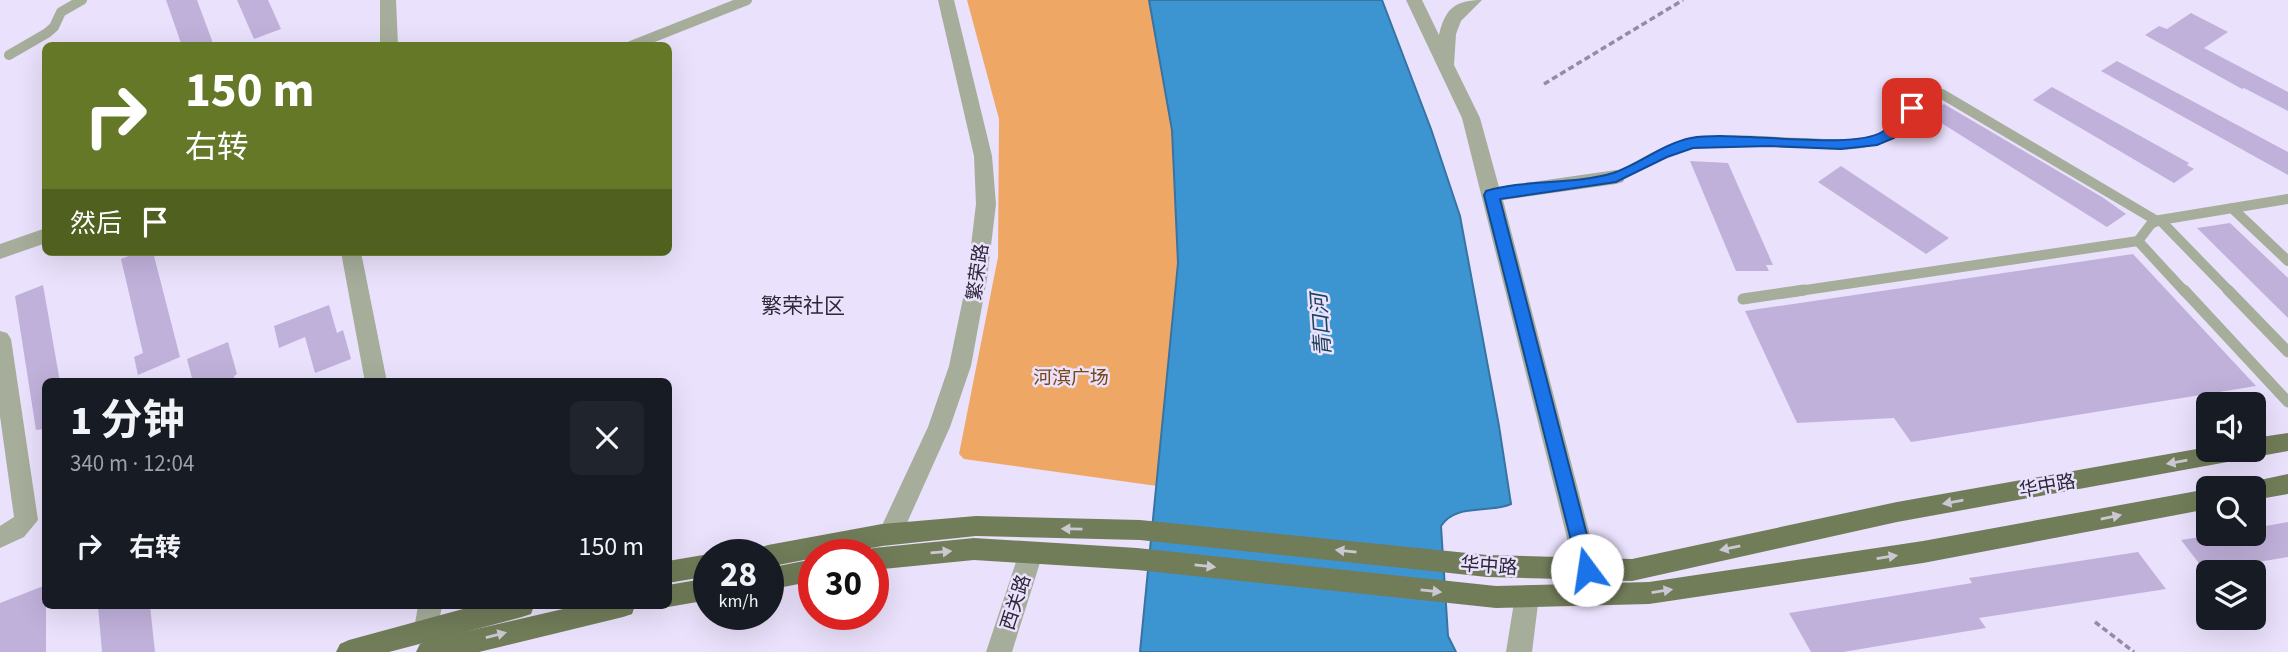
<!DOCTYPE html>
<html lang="zh">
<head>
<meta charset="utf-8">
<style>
	:root { --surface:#171b24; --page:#20242c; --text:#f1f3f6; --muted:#9ea1a6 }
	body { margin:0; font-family:"Source Sans 3","Noto Sans SC",sans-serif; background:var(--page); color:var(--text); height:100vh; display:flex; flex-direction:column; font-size:26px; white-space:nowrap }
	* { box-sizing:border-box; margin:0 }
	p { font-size:23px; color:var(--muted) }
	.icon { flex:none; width:38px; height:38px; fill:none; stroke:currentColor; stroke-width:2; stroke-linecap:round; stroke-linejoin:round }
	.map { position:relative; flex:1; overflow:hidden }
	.sheet { position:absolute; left:42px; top:378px; width:630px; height:231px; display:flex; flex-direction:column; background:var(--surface); border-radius:10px; box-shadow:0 7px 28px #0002 }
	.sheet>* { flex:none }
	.banner { position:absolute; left:42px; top:42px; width:630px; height:214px; border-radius:10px; box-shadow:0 7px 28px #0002; background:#647827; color:#fff; overflow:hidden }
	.controls { position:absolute; left:2196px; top:392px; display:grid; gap:14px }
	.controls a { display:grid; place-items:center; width:70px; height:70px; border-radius:10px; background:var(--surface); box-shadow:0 7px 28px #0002; font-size:35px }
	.speed { position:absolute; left:693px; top:539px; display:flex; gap:14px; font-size:35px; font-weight:700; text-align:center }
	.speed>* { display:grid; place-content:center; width:91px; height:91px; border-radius:50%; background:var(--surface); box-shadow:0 7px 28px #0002; line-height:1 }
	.speed small { font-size:18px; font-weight:400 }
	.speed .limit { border:10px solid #d22; background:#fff; color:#111 }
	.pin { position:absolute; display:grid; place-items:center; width:60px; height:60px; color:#fff; margin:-30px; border-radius:14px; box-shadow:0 4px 10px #0006 }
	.me { position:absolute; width:77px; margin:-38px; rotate:346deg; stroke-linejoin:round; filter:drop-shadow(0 0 5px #0008) }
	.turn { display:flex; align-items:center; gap:24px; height:147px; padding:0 28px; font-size:32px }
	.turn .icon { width:91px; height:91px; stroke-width:2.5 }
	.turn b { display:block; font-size:49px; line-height:60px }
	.then { display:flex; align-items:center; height:66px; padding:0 28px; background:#0003; gap:14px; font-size:26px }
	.round { display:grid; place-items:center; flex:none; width:74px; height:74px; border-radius:10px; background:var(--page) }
	.summary { display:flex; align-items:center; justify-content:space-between; height:119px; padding:0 28px }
	h1 { font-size:42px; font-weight:700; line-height:52px }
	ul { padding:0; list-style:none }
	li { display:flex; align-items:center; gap:21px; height:98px; padding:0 28px }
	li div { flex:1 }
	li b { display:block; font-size:26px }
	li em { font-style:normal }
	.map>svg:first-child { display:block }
	.green { fill:#efa766 }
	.water { fill:#3c95d1; stroke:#3874a3; stroke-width:2 }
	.building { fill:#c0b1db }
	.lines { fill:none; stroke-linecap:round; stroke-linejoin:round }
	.path { stroke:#938ca2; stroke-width:3.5; stroke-dasharray:6 3.5; stroke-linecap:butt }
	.service-far1 { stroke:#a6ad9a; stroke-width:10 }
	.service { stroke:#a6ad9a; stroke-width:11 }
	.minor { fill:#a6ad9a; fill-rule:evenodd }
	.tertiary { fill:#a6ad9a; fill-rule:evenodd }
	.primary { fill:#717c59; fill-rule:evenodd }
	.oneway { fill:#ccc8d3 }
	.route { fill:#1a73e8; stroke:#114b97; stroke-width:2 }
	.labels { text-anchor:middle; stroke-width:5; stroke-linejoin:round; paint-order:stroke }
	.street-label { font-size:19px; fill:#2d2737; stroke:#eae1fc }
	.park-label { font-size:19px; fill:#784714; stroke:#eae1fc }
	.neighbourhood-label { font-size:21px; fill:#2d2737; stroke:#eae1fc }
	.water-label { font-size:21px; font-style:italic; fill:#1e425c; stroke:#eae1fc }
</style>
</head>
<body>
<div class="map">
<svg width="2288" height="652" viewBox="0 0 2288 652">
	<rect width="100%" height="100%" fill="#eae1fc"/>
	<!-- green -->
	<path class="green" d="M967,0H1149L1172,130L1178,263L1157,486L964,459L959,454L998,257L999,119Z"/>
	<!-- water -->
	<path class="water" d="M1149,0H1382L1431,129L1460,216L1499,426L1511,504C1488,514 1456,503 1441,526L1448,636L1456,652H1140L1178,263L1172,130Z"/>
	<!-- building -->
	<g class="building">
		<path d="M166,0H197L214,46H182Z"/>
		<path d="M237,0H268L281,29L254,39Z"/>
		<path d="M2191,13L2228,32L2204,48L2288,92V111L2244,88L2242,89L2145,35L2159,26L2167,29Z"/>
		<path d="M2117,61L2288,152V175L2101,71Z"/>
		<path d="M2052,87L2189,163L2187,165L2194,169L2174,183L2033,100Z"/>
		<path d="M1944,104L2102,197L2126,214L2107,227L1927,114Z"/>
		<path d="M1690,161L1728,163L1773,265H1766L1769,271H1736Z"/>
		<path d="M1841,166L1949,238L1926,254L1818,182Z"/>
		<path d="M2230,223L2288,278V318L2197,228Z"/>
		<path d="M139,252H153L180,357L138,375L134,357L143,353L121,259Z"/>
		<path d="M2133,254L2256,386L1911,442L1894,418L1797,423L1745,311Z"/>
		<path d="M43,285L60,382H46V429L36,430L15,296Z"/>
		<path d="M329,305L337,333L343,330L351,359L315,373L305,337L279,348L274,326Z"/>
		<path d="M228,342L237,374L234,376L235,382H193L187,359Z"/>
		<path d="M2288,522V557L2205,571L2181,540L2219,534H2254V528Z"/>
		<path d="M2138,552L2166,589L1979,618L1986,628L1843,652H1811L1789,613L1972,583L1969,578Z"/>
		<path d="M46,585V652H0V603Z"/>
		<path d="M98,606H150L155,652H102Z"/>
	</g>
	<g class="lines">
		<!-- path -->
		<g class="path">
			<path d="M1544,84L1683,0"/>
			<path d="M2095,622L2134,652"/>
		</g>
		<!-- service-far1 -->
		<g class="service-far1">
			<path d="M631,46L747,0"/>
			<path d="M9,55L47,33L54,27L61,12L82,0"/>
			<path d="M1616,177C1642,166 1665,147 1694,143C1731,138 1769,142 1806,143C1828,144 1853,147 1875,140C1906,131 1907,96 1942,94L2157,221"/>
			<path d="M2232,208L2288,261"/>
			<path d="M2160,220L2230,292"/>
			<path d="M2138,241L2151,224L2160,220L2288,199"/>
			<path d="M1792,292L2138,241L2185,292"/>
		</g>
		<!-- service -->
		<g class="service">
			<path d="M2184,290L2288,402"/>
			<path d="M2228,290L2288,352"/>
			<path d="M1743,299L1804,290"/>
		</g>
		<!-- minor -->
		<g class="minor">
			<path d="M380,0H396L398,46H380Z"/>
			<path d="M938,0H954L992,156L996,204L987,279L971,366L950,427L902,534L898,541L890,545L882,541L878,534L928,427L949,366L967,279L976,204L974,156Z"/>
			<path d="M1406,0H1422L1439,35C1445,8 1456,0 1482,0L1461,21L1456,34L1454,65L1480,118L1499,187L1616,170L1623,172L1625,177L1623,182L1616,184L1503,200L1599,570L1596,578L1587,581L1578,578L1575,570L1462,118Z"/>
			<path d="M46,228V243L0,259V244Z"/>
			<path d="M341,252H361L387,382H365Z"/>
			<path d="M0,331L7,333L11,339L38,520L24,537L0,548V526L14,517L0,416Z"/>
			<path d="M1031,542L1040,545L1043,553L1012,652H986L1019,553L1022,545Z"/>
			<path d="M418,606H442L436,637L427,641L418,637L414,629Z"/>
		</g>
		<!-- tertiary -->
		<path class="tertiary" d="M1527,585L1536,588L1539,596L1532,652H1506L1515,596L1518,588Z"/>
		<!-- primary -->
		<g class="primary">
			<path d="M2288,433V451L1897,522L1632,581L1487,577L1140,540L976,536L882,546L833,555H814V558L768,567V555H757L759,548L768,545L882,524L976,516L1140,520L1487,555L1632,559L1897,502L2208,447V450H2254V438Z"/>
			<path d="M2288,474V494L2254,500V488H2243L2246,483Z"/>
			<path d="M2208,489V509L1923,563L1649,604L1496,608L1137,570L974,560L873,570V555H863L873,548L974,538L1137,548L1496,586L1649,582L1923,541Z"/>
			<path d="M709,554V576L668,583V561Z"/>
			<path d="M814,559V581L768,590V568Z"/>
			<path d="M709,578V600L668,607L663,606H668V585Z"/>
			<path d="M474,606H534L531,614L522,617L389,652H336L340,644L349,640Z"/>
			<path d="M576,606H635L632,614L623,617L479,652H416L420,644L429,640Z"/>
		</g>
	</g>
	<!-- one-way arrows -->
	<defs><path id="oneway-solid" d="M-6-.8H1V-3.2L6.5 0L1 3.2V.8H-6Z" transform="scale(1.75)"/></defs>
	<g class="oneway">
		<use href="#oneway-solid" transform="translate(2177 462) rotate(170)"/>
		<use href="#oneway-solid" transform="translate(1953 502) rotate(170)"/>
		<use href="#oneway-solid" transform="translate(2111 517) rotate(-11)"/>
		<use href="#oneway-solid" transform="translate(1072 529) rotate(-179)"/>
		<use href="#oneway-solid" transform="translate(1730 548) rotate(168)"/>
		<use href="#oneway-solid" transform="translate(1346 551) rotate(-174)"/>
		<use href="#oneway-solid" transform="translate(941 552) rotate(-5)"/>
		<use href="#oneway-solid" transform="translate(1887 557) rotate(-9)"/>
		<use href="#oneway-solid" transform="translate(1205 566) rotate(6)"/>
		<use href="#oneway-solid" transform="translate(1431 591) rotate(6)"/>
		<use href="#oneway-solid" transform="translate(1662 591) rotate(-9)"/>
		<use href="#oneway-solid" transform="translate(496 635) rotate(-14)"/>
	</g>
	<!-- route -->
	<path class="route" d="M1912,104L1919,108L1917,112L1894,138L1877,145L1841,149L1769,146L1693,148L1667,157L1616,182L1500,199L1596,570L1593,576L1587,578L1580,576L1484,195L1486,191C1527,179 1573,185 1613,173C1640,164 1662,144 1691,138C1736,130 1850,151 1882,132C1892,126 1900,114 1908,105Z"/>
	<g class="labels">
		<!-- street labels -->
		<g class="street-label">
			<text transform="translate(977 272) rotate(-82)" y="7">繁荣路</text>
			<text transform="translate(2047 485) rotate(-10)" y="7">华中路</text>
			<text transform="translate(1489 565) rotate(4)" y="7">华中路</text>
			<text transform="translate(1015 602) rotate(-72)" y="7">西关路</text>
		</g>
		<!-- park labels -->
		<g class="park-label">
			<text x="1071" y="384">河滨广场</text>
		</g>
		<!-- neighbourhood labels -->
		<g class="neighbourhood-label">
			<text x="803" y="313">繁荣社区</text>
		</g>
		<!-- water labels -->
		<g class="water-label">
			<text transform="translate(1321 325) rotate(-94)" y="7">青口河</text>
		</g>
	</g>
</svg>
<div class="controls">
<a><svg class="icon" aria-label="sound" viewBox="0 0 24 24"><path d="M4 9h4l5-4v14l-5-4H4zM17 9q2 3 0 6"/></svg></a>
<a><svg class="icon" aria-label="search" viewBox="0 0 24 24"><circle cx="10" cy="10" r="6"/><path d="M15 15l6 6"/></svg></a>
<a><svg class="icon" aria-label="layers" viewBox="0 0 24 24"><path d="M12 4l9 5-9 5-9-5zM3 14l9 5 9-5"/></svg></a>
</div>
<div class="speed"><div>28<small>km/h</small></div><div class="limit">30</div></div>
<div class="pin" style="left:1912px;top:108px;background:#d93025"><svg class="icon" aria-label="arrive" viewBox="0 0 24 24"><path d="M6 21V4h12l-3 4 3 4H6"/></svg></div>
<svg class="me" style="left:1587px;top:570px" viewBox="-20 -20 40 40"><circle r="19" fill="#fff"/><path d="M0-13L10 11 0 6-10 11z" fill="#1a73e8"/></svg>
<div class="banner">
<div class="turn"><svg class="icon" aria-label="right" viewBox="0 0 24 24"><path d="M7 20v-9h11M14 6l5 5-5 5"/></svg><div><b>150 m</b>右转</div></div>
<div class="then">然后<svg class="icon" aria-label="arrive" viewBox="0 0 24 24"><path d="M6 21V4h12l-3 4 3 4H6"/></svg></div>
</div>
<section class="sheet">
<div class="summary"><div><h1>1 分钟</h1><p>340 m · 12:04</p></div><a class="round"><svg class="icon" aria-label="close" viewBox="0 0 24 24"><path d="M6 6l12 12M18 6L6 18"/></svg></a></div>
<ul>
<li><svg class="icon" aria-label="right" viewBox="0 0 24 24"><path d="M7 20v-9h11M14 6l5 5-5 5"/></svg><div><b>右转</b></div><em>150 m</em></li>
</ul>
</section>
</div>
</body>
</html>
